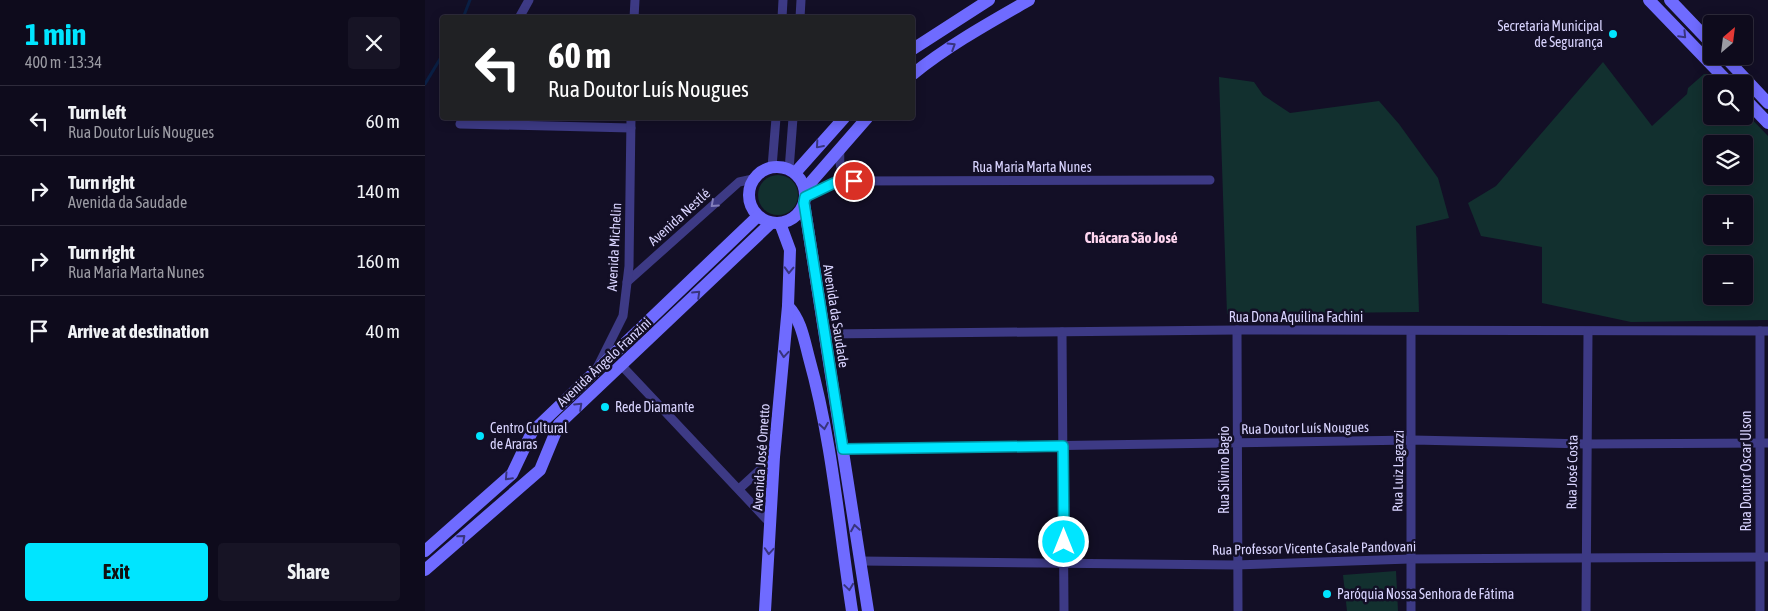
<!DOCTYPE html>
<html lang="en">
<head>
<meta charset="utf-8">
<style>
	:root { --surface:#0e0b1c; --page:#171425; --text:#f1f3f6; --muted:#9b9ba3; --line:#2e2b3b; --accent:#00e5ff }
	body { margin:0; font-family:"Asap Condensed",sans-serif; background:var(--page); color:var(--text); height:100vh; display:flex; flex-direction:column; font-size:19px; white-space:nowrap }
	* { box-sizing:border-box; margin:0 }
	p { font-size:16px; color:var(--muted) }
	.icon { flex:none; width:28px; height:28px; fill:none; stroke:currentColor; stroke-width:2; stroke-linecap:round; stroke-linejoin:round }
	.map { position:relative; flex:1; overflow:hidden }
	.panel { display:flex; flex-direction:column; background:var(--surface); width:425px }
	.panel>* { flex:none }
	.hud { position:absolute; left:15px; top:15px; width:475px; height:105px; border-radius:5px; box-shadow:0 2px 12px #0003,0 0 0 1px var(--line); background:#202124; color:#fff; overflow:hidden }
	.needle { width:32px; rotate:28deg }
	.controls { position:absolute; left:1278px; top:15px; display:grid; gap:10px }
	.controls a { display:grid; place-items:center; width:50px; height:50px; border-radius:5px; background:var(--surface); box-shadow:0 2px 12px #0003,0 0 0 1px var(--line); font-size:25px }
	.pin { position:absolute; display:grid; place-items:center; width:42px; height:42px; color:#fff; margin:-21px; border:2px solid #fff; border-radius:50%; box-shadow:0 1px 5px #0007 }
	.me { position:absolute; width:55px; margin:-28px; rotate:0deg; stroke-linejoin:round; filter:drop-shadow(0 0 4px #0008) }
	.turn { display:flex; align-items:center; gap:18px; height:105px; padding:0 25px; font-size:22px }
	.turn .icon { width:65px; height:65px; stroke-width:2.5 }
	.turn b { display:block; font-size:35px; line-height:42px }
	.round { display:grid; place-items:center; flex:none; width:52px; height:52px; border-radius:5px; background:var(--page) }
	.head { display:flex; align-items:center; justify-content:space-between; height:85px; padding:0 25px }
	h1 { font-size:30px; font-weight:700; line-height:38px; color:var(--accent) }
	.button { display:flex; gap:10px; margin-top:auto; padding:10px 25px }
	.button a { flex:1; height:58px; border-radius:5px; background:var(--accent); color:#111; font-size:20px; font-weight:700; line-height:58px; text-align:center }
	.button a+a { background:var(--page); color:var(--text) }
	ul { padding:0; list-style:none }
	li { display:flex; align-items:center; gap:15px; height:70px; padding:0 25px; border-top:1px solid var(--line) }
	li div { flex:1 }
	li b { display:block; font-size:19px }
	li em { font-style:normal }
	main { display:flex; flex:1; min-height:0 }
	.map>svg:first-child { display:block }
	.green { fill:#12302f; fill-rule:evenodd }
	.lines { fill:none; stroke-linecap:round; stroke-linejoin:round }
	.stream { stroke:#0a1f44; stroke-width:3 }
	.street { stroke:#3d3a85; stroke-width:9 }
	.secondary { stroke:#6f6bff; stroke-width:12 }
	.oneway { stroke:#38347d }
	.oneway2 { stroke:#837fbc }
	.route-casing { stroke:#0095a6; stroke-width:12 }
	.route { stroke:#00e5ff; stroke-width:9 }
	.poi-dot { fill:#00e5ff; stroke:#130f26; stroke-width:2 }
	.labels { text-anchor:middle; stroke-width:5; stroke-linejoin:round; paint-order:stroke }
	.poi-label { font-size:14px; fill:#d9d4ff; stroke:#130f26; text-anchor:start }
	.street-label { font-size:14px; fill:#d9d4ff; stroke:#130f26 }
	.neighbourhood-label { font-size:15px; font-weight:bold; fill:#ffd6f0; stroke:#130f26 }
</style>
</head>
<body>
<main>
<section class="panel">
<div class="head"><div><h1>1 min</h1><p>400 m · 13:34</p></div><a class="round"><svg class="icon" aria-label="close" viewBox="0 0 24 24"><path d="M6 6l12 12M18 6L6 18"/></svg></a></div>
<ul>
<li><svg class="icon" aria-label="left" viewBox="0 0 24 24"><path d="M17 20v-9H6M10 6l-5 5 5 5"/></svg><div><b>Turn left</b><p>Rua Doutor Luís Nougues</p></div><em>60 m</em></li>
<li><svg class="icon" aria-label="right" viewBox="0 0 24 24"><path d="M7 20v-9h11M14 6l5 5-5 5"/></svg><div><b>Turn right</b><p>Avenida da Saudade</p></div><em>140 m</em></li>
<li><svg class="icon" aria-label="right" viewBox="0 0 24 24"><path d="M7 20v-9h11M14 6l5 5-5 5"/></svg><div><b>Turn right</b><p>Rua Maria Marta Nunes</p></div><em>160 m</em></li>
<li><svg class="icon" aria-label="arrive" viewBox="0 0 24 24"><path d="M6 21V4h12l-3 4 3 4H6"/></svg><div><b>Arrive at destination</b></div><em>40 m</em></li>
</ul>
<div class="button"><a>Exit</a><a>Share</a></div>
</section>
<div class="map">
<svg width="1343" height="611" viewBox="0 0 1343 611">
	<rect width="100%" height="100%" fill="#130f26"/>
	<!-- green -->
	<g class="green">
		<path d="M1178,62L1227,126L1262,94L1263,88L1279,74H1283L1292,84H1286V116H1319V111L1343,136V320L1206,322L1117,303V247L1056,236L1043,203L1071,186ZM1286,144H1319V176H1286ZM1286,204H1319V236H1286ZM1286,264H1319V296H1286Z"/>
		<path d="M794,77L829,82L838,95L865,113L954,101L974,124L1013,178L1024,218L991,226L994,312L802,314Z"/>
		<circle cx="353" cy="195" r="20"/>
		<path d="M971,571L973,611H922L918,575Z"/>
	</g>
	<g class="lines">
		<!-- stream -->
		<g class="stream">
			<path d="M38,18L45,0"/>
			<path d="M0,84L18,54"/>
		</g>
		<!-- street -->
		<g class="street">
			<path d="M94,18L104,0"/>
			<path d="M209,18L210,0"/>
			<path d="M357,18L358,0"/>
			<path d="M375,18L376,0"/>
			<path d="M38,118L35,124L206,128"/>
			<path d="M415,149C414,166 414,171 429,181"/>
			<path d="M347,167L351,118"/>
			<path d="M364,170L368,118"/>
			<path d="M380,197L409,183L429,181L785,180"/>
			<path d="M202,282L314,182L328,179"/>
			<path d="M812,330L813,611"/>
			<path d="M986,331V611"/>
			<path d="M1335,331V611"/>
			<path d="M637,332L639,611"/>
			<path d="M399,334L812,330L1343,331"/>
			<path d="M173,366L198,316L204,266L206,118"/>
			<path d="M197,366L346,524"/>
			<path d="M418,449L988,440L1161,444L1343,443"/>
			<path d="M314,489L349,457"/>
			<path d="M435,561L811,565L985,559L1343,557"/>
			<path d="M1161,611L1163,332"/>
		</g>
		<!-- secondary -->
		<g class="secondary">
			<path d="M1224,0L1305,84"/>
			<path d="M1245,0L1286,43"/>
			<path d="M488,49L564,0"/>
			<path d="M1299,56L1343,103"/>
			<path d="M488,74C524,45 564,23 604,0"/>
			<path d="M1319,98L1343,123"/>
			<circle cx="352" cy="195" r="28"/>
			<path d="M370,173L419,118"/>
			<path d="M380,189L442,118"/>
			<path d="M379,203L443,611"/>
			<path d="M355,223L365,250L363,306C376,320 379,339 384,358C407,440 414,527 427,611"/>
			<path d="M0,551L87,474L107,432L333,216"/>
			<path d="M0,570L115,470L134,424L346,223"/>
			<path d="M340,611L349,457L363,306"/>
		</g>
	</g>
	<!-- one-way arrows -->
	<defs><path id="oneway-chevron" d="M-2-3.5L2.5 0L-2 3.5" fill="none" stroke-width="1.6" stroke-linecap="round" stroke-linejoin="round" transform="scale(1.25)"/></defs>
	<g class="oneway">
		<use href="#oneway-chevron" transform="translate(1258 35) rotate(46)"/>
		<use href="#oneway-chevron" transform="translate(527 46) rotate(-32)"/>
		<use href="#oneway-chevron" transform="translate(394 145) rotate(131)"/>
		<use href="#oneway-chevron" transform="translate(364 270) rotate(92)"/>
		<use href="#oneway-chevron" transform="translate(272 294) rotate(-44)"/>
		<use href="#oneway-chevron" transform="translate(359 354) rotate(95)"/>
		<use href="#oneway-chevron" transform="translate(154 406) rotate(-43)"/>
		<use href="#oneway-chevron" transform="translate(399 426) rotate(81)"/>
		<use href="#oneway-chevron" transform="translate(83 477) rotate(133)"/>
		<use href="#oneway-chevron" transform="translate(430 528) rotate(-99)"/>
		<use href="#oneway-chevron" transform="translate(37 538) rotate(-41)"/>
		<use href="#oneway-chevron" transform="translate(344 551) rotate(94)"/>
		<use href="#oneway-chevron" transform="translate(424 587) rotate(82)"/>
	</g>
	<use class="oneway2" href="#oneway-chevron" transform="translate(289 204) rotate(138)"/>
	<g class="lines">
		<!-- route casing -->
		<g class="route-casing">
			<path id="route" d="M429,181L409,183L380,197L379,203L418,449L638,446L639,542"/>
		</g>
		<!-- route -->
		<use href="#route" class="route"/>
	</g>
	<!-- markers -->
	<g class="poi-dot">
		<circle cx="1188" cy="34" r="5"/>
		<circle cx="180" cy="407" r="5"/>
		<circle cx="55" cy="436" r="5"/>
		<circle cx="902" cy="594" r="5"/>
	</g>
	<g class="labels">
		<!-- poi labels -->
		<g class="poi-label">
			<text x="1178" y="31" text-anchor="end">Secretaria Municipal<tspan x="1178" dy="16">de Segurança</tspan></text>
			<text x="190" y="412">Rede Diamante</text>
			<text x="65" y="433">Centro Cultural<tspan x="65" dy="16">de Araras</tspan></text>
			<text x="912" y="599">Paróquia Nossa Senhora de Fátima</text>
		</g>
		<!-- street labels -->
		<g class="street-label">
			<text x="607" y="172">Rua Maria Marta Nunes</text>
			<text transform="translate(254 217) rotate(-42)" y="5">Avenida Nestlé</text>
			<text transform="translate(189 247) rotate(-87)" y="5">Avenida Michelin</text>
			<text transform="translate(411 316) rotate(81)" y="5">Avenida da Saudade</text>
			<text x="871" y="322">Rua Dona Aquilina Fachini</text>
			<text transform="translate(179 362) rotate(-43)" y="5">Avenida Ângelo Franzini</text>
			<text transform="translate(880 428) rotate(-1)" y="5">Rua Doutor Luís Nougues</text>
			<text transform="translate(336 457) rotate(-86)" y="5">Avenida José Ometto</text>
			<text transform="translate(799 470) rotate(-90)" y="5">Rua Silvino Bagio</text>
			<text transform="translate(973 471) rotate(-89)" y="5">Rua Luiz Lagazzi</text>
			<text transform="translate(1321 471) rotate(-90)" y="5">Rua Doutor Oscar Ulson</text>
			<text transform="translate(1147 472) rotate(-89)" y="5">Rua José Costa</text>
			<text transform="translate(889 548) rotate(-1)" y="5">Rua Professor Vicente Casale Pandovani</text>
		</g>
		<!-- neighbourhood labels -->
		<g class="neighbourhood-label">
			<text x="706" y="243">Chácara São José</text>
		</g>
	</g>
</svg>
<div class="controls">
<a><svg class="needle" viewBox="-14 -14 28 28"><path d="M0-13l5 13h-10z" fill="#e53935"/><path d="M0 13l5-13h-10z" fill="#9b9ba3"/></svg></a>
<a><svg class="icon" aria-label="search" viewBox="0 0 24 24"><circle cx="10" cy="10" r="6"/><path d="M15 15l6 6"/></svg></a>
<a><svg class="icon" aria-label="layers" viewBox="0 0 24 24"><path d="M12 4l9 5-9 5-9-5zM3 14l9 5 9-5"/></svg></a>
<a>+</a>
<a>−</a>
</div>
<div class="pin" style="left:429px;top:181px;background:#d93025"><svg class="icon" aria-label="arrive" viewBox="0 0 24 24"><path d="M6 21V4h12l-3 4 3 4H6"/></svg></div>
<svg class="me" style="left:639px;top:542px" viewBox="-20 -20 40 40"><circle r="17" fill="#00e5ff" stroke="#fff" stroke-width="3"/><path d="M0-11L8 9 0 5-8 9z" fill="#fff"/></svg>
<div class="hud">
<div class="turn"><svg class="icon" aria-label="left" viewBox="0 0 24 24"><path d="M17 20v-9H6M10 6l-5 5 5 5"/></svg><div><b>60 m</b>Rua Doutor Luís Nougues</div></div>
</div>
</div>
</main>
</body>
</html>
